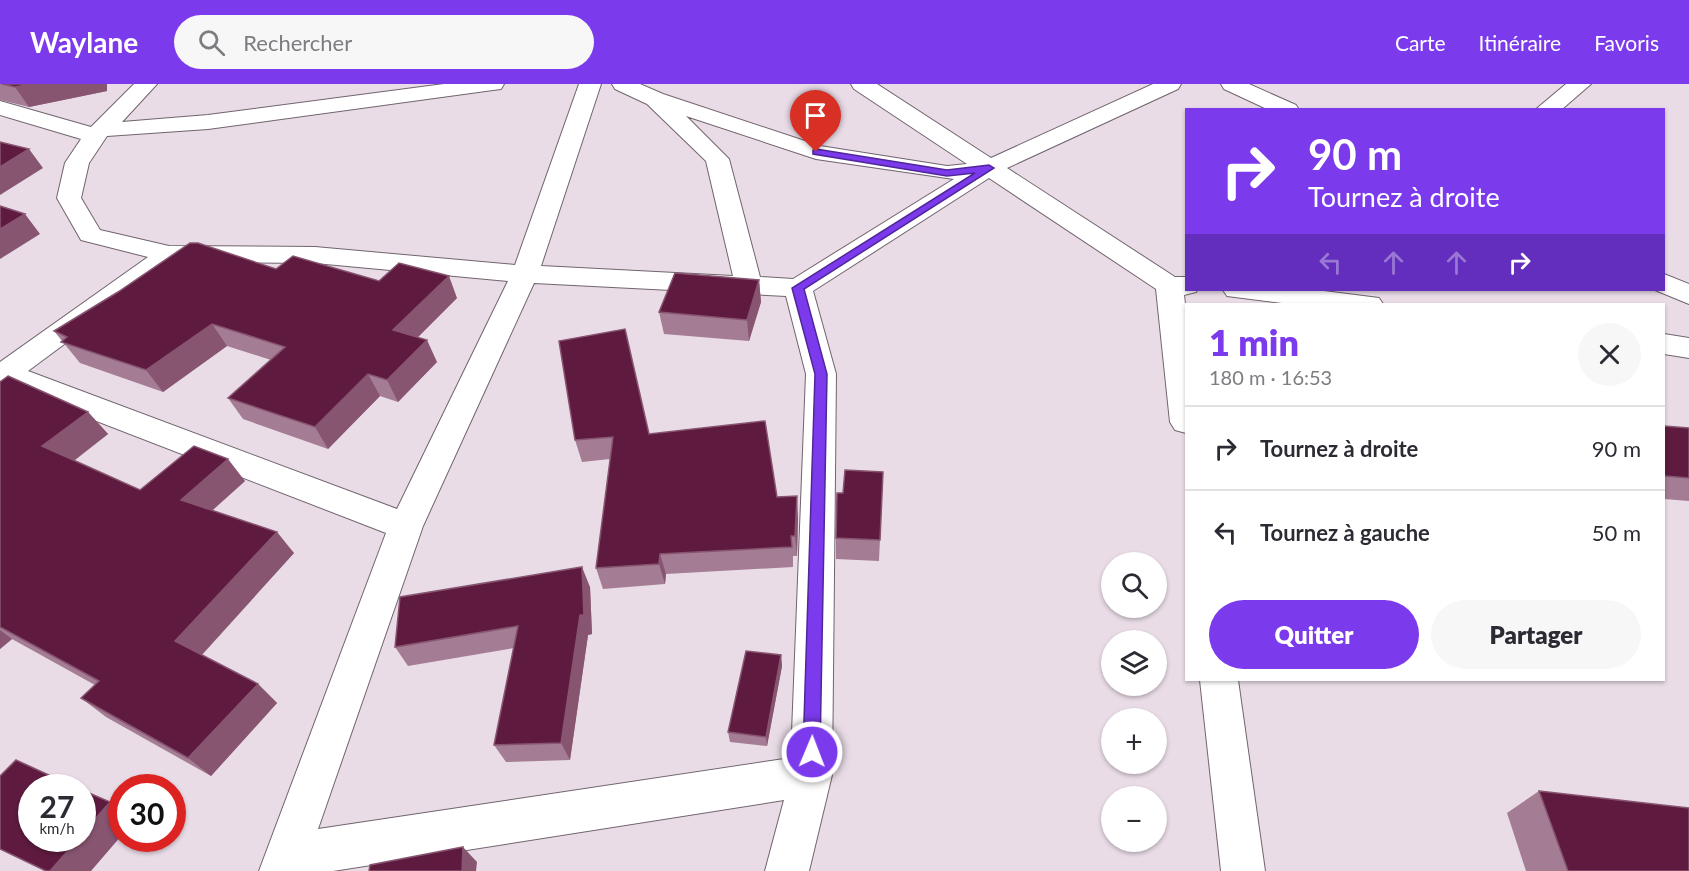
<!DOCTYPE html>
<html lang="fr">
<head>
<meta charset="utf-8">
<style>
	:root { --surface:#fff; --page:#f7f7f7; --text:#2b2b33; --muted:#7c7c81; --line:#e1e1e2; --accent:#7c3aed }
	body { margin:0; font-family:Lato,sans-serif; background:var(--page); color:var(--text); height:100vh; display:flex; flex-direction:column; font-size:22px; white-space:nowrap }
	* { box-sizing:border-box; margin:0 }
	p { font-size:20px; color:var(--muted) }
	.icon { flex:none; width:33px; height:33px; fill:none; stroke:currentColor; stroke-width:2; stroke-linecap:round; stroke-linejoin:round }
	.map { position:relative; flex:1; overflow:hidden }
	.drawer { position:absolute; left:1185px; top:219px; width:480px; height:378px; display:flex; flex-direction:column; background:var(--surface); border-radius:0px; box-shadow:0 2px 4px #0004 }
	.drawer>* { flex:none }
	.banner { position:absolute; left:1185px; top:24px; width:480px; height:183px; border-radius:0px; box-shadow:0 2px 4px #0004; background:#7c3aed; color:#fff; overflow:hidden }
	.tools { position:absolute; left:1101px; top:468px; display:grid; gap:12px }
	.tools a { display:grid; place-items:center; width:66px; height:66px; border-radius:50%; background:var(--surface); box-shadow:0 2px 4px #0004; font-size:30px }
	.speed { position:absolute; left:18px; top:690px; display:flex; gap:12px; font-size:30px; font-weight:700; text-align:center }
	.speed>* { display:grid; place-content:center; width:78px; height:78px; border-radius:50%; background:var(--surface); box-shadow:0 2px 4px #0004; line-height:1 }
	.speed small { font-size:15px; font-weight:400 }
	.speed .limit { border:9px solid #d22; background:#fff; color:#111 }
	.pin { position:absolute; display:grid; place-items:center; width:51px; height:51px; color:#fff; margin:-62px -26px; border-radius:50% 50% 50% 0; rotate:-45deg; box-shadow:0 0 6px #0007 }
	.pin .icon { rotate:45deg }
	.me { position:absolute; width:66px; margin:-33px; rotate:1deg; stroke-linejoin:round; filter:drop-shadow(0 0 4px #0008) }
	.turn { display:flex; align-items:center; gap:21px; height:126px; padding:0 24px; font-size:27px }
	.turn .icon { width:78px; height:78px; stroke-width:2.5 }
	.turn b { display:block; font-size:42px; line-height:51px }
	.lanes { display:flex; align-items:center; height:57px; padding:0 24px; background:#0003; justify-content:center; gap:30px; direction:ltr }
	.lanes .off { opacity:.35 }
	.round { display:grid; place-items:center; flex:none; width:63px; height:63px; border-radius:32px; background:var(--page) }
	.summary { display:flex; align-items:center; justify-content:space-between; height:102px; padding:0 24px }
	h1 { font-size:36px; font-weight:800; line-height:45px; color:var(--accent) }
	.cta { display:flex; gap:12px; margin-top:auto; padding:12px 24px }
	.cta a { flex:1; height:69px; border-radius:36px; background:var(--accent); color:#fff; font-size:24px; font-weight:800; line-height:69px; text-align:center }
	.cta a+a { background:var(--page); color:var(--text) }
	ul { padding:0; list-style:none }
	li { display:flex; align-items:center; gap:18px; height:84px; padding:0 24px; border-top:2px solid var(--line) }
	li div { flex:1 }
	li b { display:block; font-size:22px }
	li em { font-style:normal }
	header { display:flex; align-items:center; gap:36px; box-sizing:border-box; height:84px; padding:0 30px; background:var(--accent); color:#fff }
	header strong { font-size:28px }
	nav { display:flex; gap:33px; margin-inline-start:auto; font-size:21px }
	.search { width:420px; height:54px; background:var(--page); display:flex; align-items:center; gap:15px; box-sizing:border-box; padding:0 21px; border-radius:33px; color:var(--muted); font-size:22px }
	.map>svg:first-child { display:block }
	.lines { fill:none; stroke-linecap:round; stroke-linejoin:round }
	.minor-casing { stroke:#70646e; stroke-width:2 }
	.minor { fill:#fff; fill-rule:evenodd }
	.wall { fill:#a47c93 }
	.shaded-wall { fill:#885571 }
	.building { fill:#5e1b3f; stroke:#885571; stroke-width:1.5 }
	.route { fill:#7c3aed; stroke:#51269a; stroke-width:1.5 }
</style>
</head>
<body>
<header>
<strong>Waylane</strong>
<div class="search"><svg class="icon" aria-label="search" viewBox="0 0 24 24"><circle cx="10" cy="10" r="6"/><path d="M15 15l6 6"/></svg>Rechercher</div>
<nav><a>Carte</a><a>Itinéraire</a><a>Favoris</a></nav>
</header>
<div class="map">
<svg width="1689" height="787" viewBox="0 0 1689 787">
	<rect width="100%" height="100%" fill="#e9dce7"/>
	<g class="lines">
		<!-- minor casing -->
		<g class="minor-casing">
			<g id="minor">
				<path d="M134,0H157L122,38L208,31L444,0H504L501,5L493,6L208,45L107,52L89,79L81,114L100,146L169,162L315,163L515,181L579,0H601L541,182L733,192L706,77L647,20L615,5L612,0H640L663,10L820,62L947,82L967,80L854,5L851,0H877L991,74L1153,0H1181L1178,5L1007,84L1175,193H1186V206H1197L1196,208L1184,211L1186,229V349L1175,346L1170,338L1156,205L989,94L813,207L836,290L832,691L809,787H765L784,716L333,787H259L386,449L6,302L0,303V278L148,173L81,156L57,114L65,79L81,55L0,31V17L91,43ZM686,32L816,75L954,95L793,195L760,193L729,75ZM175,178L315,179L508,197L397,425L28,287ZM534,199L786,212L806,290L791,674L318,745L423,442Z"/>
				<path d="M1221,0H1249L1296,21L1299,26H1269L1224,5Z"/>
				<path d="M1566,0H1591L1561,26H1535Z"/>
				<path d="M1664,190L1689,200V220L1655,206H1664Z"/>
				<path d="M1223,206H1316L1379,214L1383,220H1290L1227,212Z"/>
				<path d="M1664,250L1689,254V274L1664,270Z"/>
				<path d="M1200,596H1238L1265,787H1221Z"/>
			</g>
		</g>
		<!-- minor -->
		<use href="#minor" class="minor"/>
	</g>
	<!-- wall -->
	<g class="wall">
		<path d="M0,0H107V7L29,23L0,16Z"/>
		<path d="M276,185L379,197L457,214L418,253L437,278L398,318L380,312L328,365L243,335L228,314L271,276L227,262L163,308L80,279L54,247Z"/>
		<path d="M759,196L761,218L749,257L664,250L659,228Z"/>
		<path d="M0,298L88,328L108,350L74,377L140,406L245,397L213,426L294,469L202,571L258,600L277,619L211,692L106,633L81,614L95,601L12,555L0,565Z"/>
		<path d="M1664,342L1689,344V417L1664,415Z"/>
		<path d="M649,350L777,413L798,433L797,472H793V483L666,490L665,500L603,505L596,484L610,375L582,378L575,356Z"/>
		<path d="M883,388L879,477L836,475V454L843,409Z"/>
		<path d="M590,503L592,550L588,551L570,676L506,678L494,661L514,564L408,582L395,563Z"/>
		<path d="M781,571L782,582L767,662L730,658L728,648Z"/>
		<path d="M1539,707L1689,787H1526L1507,729Z"/>
	</g>
	<!-- shaded-wall -->
	<g class="shaded-wall">
		<path d="M31,0H107V7L29,23L15,3Z"/>
		<path d="M29,65L43,84L0,111V83Z"/>
		<path d="M25,130L40,150L0,175V145Z"/>
		<path d="M449,192L457,214L403,268L393,246Z"/>
		<path d="M759,196L761,218L749,257L747,236Z"/>
		<path d="M212,240L227,262L163,308L146,286Z"/>
		<path d="M427,256L437,278L398,318L387,296Z"/>
		<path d="M368,290L380,312L328,365L315,343Z"/>
		<path d="M88,328L108,350L64,384L42,362Z"/>
		<path d="M228,375L245,397L200,437L181,416Z"/>
		<path d="M797,412L798,433L797,472L795,452Z"/>
		<path d="M277,448L294,469L196,577L175,557Z"/>
		<path d="M660,470L666,490L665,500L659,480Z"/>
		<path d="M582,483L590,503L592,550L588,551L570,676L561,659L580,531Z"/>
		<path d="M0,546L12,555L0,565Z"/>
		<path d="M781,571L782,582L767,662L766,653Z"/>
		<path d="M258,600L277,619L211,692L188,674Z"/>
		<path d="M110,718L122,725V751L91,787H50L79,754H82V750Z"/>
		<path d="M463,763L477,778L476,787H462Z"/>
	</g>
	<!-- building -->
	<g class="building">
		<path d="M2,0H31L15,3Z"/>
		<path d="M0,58L29,65L0,83Z"/>
		<path d="M0,122L25,130L0,145Z"/>
		<path d="M190,159H198L276,185L293,172L379,197L399,179L449,192L393,246L427,256L387,296L368,290L315,343L228,314L285,263L212,240L146,286L61,258L67,253L54,247L118,208Z"/>
		<path d="M675,189L759,196L747,236L659,228Z"/>
		<path d="M625,245L649,350L765,337L777,413L797,412L795,452H791L792,463L660,470L659,480L596,484L613,353L575,356L559,257Z"/>
		<path d="M8,292L88,328L42,362L140,406L194,362L228,375L181,416L277,448L175,557L258,600L188,674L81,614L99,597L0,543V298Z"/>
		<path d="M1664,342L1689,344V394L1665,392L1664,389Z"/>
		<path d="M845,386L883,388L880,456L836,454L837,409H843Z"/>
		<path d="M582,483L584,531H580L561,659L494,661L518,542L395,563L400,513Z"/>
		<path d="M746,567L781,571L766,653L728,648Z"/>
		<path d="M16,676L77,704H32V754H79L50,787H46L0,765V692Z"/>
		<path d="M82,706L110,718L82,750Z"/>
		<path d="M1539,707L1689,724V787H1568Z"/>
		<path d="M463,763L462,787H369L370,781Z"/>
	</g>
	<!-- route -->
	<path class="route" d="M816,65L947,86L989,81L994,84L804,205L827,290L820,668L818,673L812,676L806,673L803,668L815,290L792,204L975,89L947,92L813,70V66Z"/>
</svg>
<div class="tools">
<a><svg class="icon" aria-label="search" viewBox="0 0 24 24"><circle cx="10" cy="10" r="6"/><path d="M15 15l6 6"/></svg></a>
<a><svg class="icon" aria-label="layers" viewBox="0 0 24 24"><path d="M12 4l9 5-9 5-9-5zM3 14l9 5 9-5"/></svg></a>
<a>+</a>
<a>−</a>
</div>
<div class="speed"><div>27<small>km/h</small></div><div class="limit">30</div></div>
<div class="pin" style="left:816px;top:68px;background:#d93025"><svg class="icon" aria-label="arrive" viewBox="0 0 24 24"><path d="M6 21V4h12l-3 4 3 4H6"/></svg></div>
<svg class="me" style="left:812px;top:668px" viewBox="-20 -20 40 40"><circle r="17" fill="#7c3aed" stroke="#fff" stroke-width="3"/><path d="M0-11L8 9 0 5-8 9z" fill="#fff"/></svg>
<div class="banner">
<div class="turn"><svg class="icon" aria-label="right" viewBox="0 0 24 24"><path d="M7 20v-9h11M14 6l5 5-5 5"/></svg><div><b>90 m</b>Tournez à droite</div></div>
<div class="lanes"><svg class="icon off" aria-label="left" viewBox="0 0 24 24"><path d="M17 20v-9H6M10 6l-5 5 5 5"/></svg><svg class="icon off" aria-label="ahead" viewBox="0 0 24 24"><path d="M12 20V5M6 11l6-6 6 6"/></svg><svg class="icon off" aria-label="ahead" viewBox="0 0 24 24"><path d="M12 20V5M6 11l6-6 6 6"/></svg><svg class="icon" aria-label="right" viewBox="0 0 24 24"><path d="M7 20v-9h11M14 6l5 5-5 5"/></svg></div>
</div>
<section class="drawer">
<div class="summary"><div><h1>1 min</h1><p>180 m · 16:53</p></div><a class="round"><svg class="icon" aria-label="close" viewBox="0 0 24 24"><path d="M6 6l12 12M18 6L6 18"/></svg></a></div>
<ul>
<li><svg class="icon" aria-label="right" viewBox="0 0 24 24"><path d="M7 20v-9h11M14 6l5 5-5 5"/></svg><div><b>Tournez à droite</b></div><em>90 m</em></li>
<li><svg class="icon" aria-label="left" viewBox="0 0 24 24"><path d="M17 20v-9H6M10 6l-5 5 5 5"/></svg><div><b>Tournez à gauche</b></div><em>50 m</em></li>
</ul>
<div class="cta"><a>Quitter</a><a>Partager</a></div>
</section>
</div>
</body>
</html>
